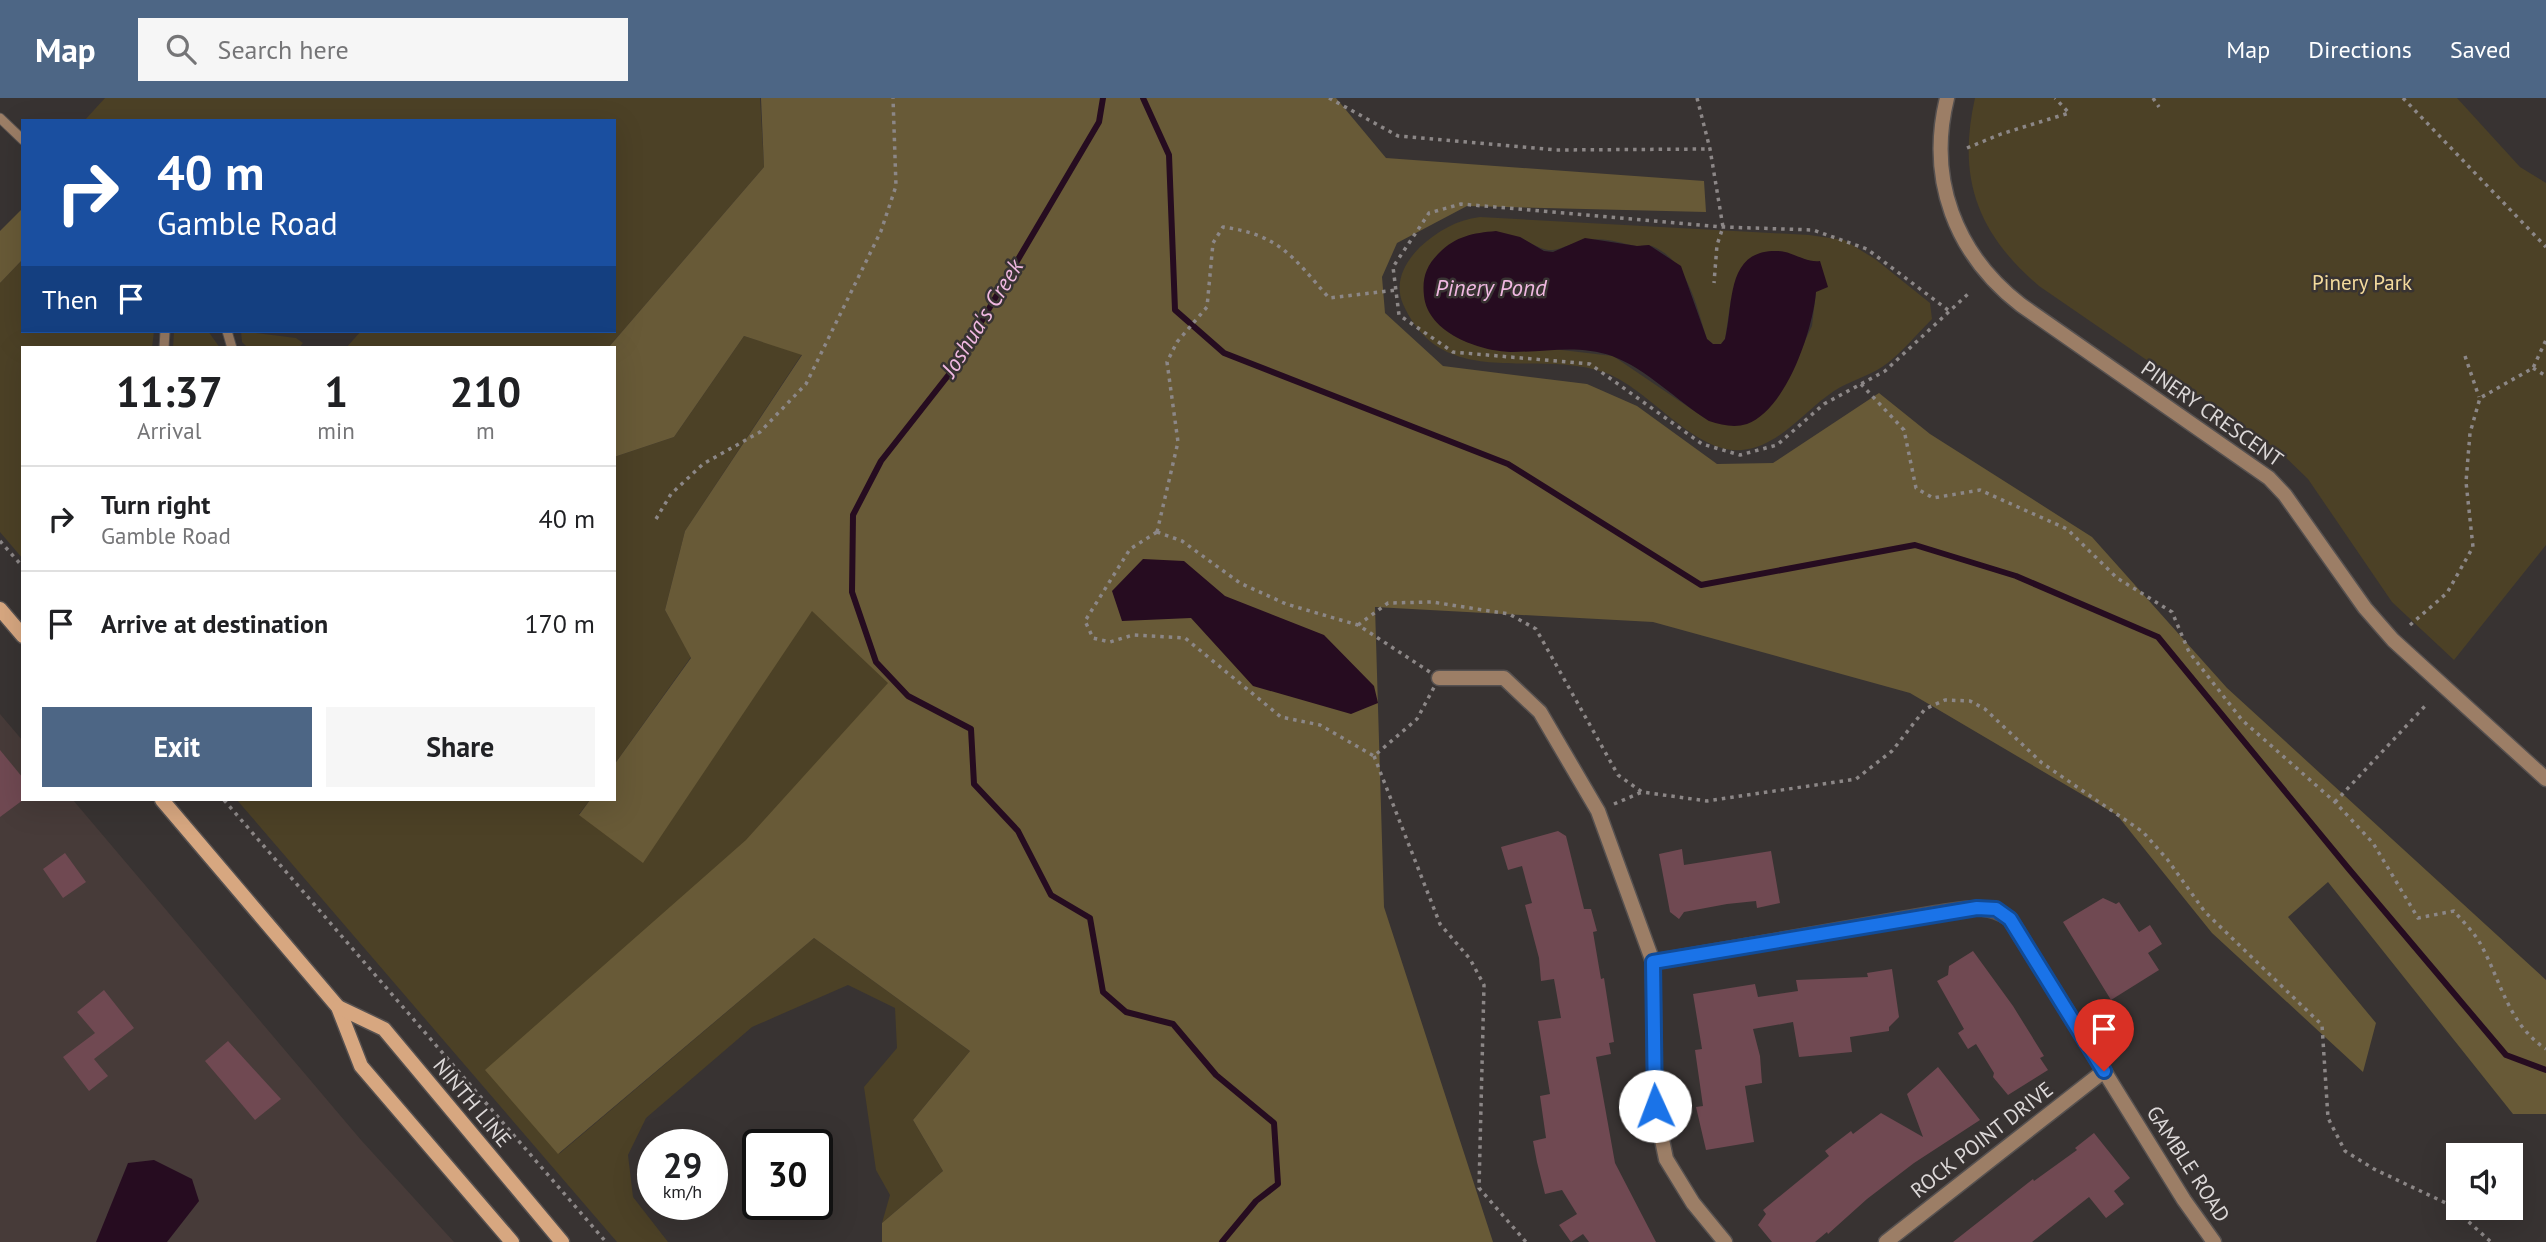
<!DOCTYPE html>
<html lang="en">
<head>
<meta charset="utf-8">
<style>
	:root { --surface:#fff; --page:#f6f6f6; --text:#202124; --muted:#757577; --line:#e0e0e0; --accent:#4d6685 }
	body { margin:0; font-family:"PT Sans",sans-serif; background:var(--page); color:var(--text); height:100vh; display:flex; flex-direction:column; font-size:26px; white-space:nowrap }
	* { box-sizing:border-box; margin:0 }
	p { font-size:23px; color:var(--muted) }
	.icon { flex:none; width:38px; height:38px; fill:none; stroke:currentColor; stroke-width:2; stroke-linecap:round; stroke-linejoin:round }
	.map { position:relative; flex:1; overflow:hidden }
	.panel { position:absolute; left:21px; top:248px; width:595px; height:455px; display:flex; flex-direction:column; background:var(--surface); border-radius:0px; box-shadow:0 7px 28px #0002 }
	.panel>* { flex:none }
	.hud { position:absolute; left:21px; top:21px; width:595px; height:214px; border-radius:0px; box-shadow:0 7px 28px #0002; background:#1a4fa0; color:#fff; overflow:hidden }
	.fabs { position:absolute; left:2446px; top:1045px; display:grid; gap:14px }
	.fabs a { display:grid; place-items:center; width:77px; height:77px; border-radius:0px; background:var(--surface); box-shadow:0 7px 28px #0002; font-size:35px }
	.speed { position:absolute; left:637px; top:1031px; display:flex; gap:14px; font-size:35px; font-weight:700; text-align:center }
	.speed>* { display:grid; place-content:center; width:91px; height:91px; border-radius:50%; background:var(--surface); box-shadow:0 7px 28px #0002; line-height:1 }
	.speed small { font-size:18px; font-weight:400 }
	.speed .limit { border:4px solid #111; border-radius:10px; background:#fff; color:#111 }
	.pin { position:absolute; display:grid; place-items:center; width:60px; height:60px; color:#fff; margin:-72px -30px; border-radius:50% 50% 50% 0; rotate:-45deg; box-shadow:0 0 7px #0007 }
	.pin .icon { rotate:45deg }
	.me { position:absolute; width:77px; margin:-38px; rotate:358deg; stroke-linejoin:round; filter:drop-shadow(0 0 5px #0008) }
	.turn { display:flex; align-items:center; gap:24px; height:147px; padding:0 21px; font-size:32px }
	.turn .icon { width:91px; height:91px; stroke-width:2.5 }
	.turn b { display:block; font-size:49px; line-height:60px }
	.then { display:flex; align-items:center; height:66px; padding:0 21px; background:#0003; gap:14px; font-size:26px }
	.eta { display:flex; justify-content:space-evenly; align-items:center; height:119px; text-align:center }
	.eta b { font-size:42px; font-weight:700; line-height:49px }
	.button { display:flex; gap:14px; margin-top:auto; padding:14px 21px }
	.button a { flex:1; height:80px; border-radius:0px; background:var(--accent); color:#fff; font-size:28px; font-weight:700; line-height:80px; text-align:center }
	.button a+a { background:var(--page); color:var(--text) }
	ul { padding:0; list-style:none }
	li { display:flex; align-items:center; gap:21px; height:105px; padding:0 21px; border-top:2px solid var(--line) }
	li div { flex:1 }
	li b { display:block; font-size:26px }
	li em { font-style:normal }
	header { display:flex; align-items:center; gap:42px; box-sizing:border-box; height:98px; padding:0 35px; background:var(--accent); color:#fff }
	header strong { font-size:33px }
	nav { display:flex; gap:38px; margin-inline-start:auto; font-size:24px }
	.search { width:490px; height:63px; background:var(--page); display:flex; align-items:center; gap:18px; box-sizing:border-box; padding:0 24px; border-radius:0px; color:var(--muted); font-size:26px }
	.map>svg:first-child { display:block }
	.built { fill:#473b39 }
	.green { fill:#4c4126; fill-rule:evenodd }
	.forest { fill:#685a37 }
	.water { fill:#260c20 }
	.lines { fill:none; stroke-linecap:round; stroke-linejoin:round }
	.stream { stroke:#260c20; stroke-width:6 }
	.building { fill:#704952 }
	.service-casing { stroke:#565150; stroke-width:11 }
	.minor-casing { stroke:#565150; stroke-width:17 }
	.tertiary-casing { stroke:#565150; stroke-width:17 }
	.secondary-casing { stroke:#565150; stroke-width:17 }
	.path { stroke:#8c8787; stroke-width:3.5; stroke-dasharray:3.5 5; stroke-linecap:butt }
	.service { stroke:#9c7e66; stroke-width:9 }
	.minor { stroke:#9c7e66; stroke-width:14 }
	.tertiary { stroke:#9c7e66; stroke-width:14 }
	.secondary { stroke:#d7a780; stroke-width:14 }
	.route-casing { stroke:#114b97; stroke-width:18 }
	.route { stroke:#1a73e8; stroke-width:12 }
	.labels { text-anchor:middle; stroke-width:5; stroke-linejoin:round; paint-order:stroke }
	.park-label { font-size:21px; fill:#f3da9c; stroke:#383332 }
	.street-label { font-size:21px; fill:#dcd8d8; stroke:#383332 }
	.water-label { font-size:23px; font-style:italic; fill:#f0b8e1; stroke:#383332 }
</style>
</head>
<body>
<header>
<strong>Map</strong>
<div class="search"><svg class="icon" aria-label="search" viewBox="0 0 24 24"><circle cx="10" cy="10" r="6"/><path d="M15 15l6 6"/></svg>Search here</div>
<nav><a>Map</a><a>Directions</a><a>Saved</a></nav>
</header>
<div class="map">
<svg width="2546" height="1144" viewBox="0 0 2546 1144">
	<rect width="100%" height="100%" fill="#383332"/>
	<!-- built -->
	<path class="built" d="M0,616L23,643V702H73L361,1042L454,1144H0Z"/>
	<!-- green -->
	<g class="green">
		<path d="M105,0H760L764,69L608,250H346L361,233H614V23H84Z"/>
		<path d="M1975,0H2457L2520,69L2546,85V447L2454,562L2392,504L2308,381L2279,353L2039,188C1977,135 1957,80 1975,0Z"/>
		<path d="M1480,119L1809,137L1844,142L1875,161L1930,205L1932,221C1916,237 1900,257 1882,269C1867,279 1849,283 1834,293C1805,312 1779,349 1742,352C1696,357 1649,291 1606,275C1536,249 1443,296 1403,206C1394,185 1404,165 1420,149C1438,133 1456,122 1480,119ZM1520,139C1558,162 1551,149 1589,142C1605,139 1620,145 1636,148C1641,149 1646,146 1652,148C1688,163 1696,207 1707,241L1713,246H1721L1725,241L1731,201L1780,153L1813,164L1816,194L1812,228L1785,285L1709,323L1613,258L1553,251L1509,254L1467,244L1448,234Z"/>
		<path d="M23,161V233H154L152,250H23V461L0,434V185Z"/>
		<path d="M174,233H208L220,250H173Z"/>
		<path d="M241,233L296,240L303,245L299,250H248L242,244Z"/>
		<path d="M744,238L802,256L685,433L665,512L691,559L614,667V359L674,339Z"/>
		<path d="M812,512L889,585L747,742L559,1056L814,840L970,953L913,1022L943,1073L882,1125L890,1097L876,1072L864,989L897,950L895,910L848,887L752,929L646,1020L628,1057L633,1099L668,1144H617L237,702H590L579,716L643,764Z"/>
	</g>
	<!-- forest -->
	<g class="forest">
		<path d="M761,0H1336L1386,60L1704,83L1706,114L1467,108L1397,145L1382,179L1385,215L1443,268L1587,286L1637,308L1717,366L1773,365L1879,295L1930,336L2092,439L2227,590L2546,882V1016H2513L2328,784L2288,819L2376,925L2363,974L2212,835L2117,717L1910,595L1653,524L1375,509L1384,809L1493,1144H882V1125L943,1073L913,1022L970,953L814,840L558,1056L485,972L746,742L888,585L812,513L643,765L579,717L590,702H614V667L691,560L665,512L685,433L802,257L744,238L674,339L614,359V250H608L764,69Z"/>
		<path d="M23,110V161L0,185V133Z"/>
	</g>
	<!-- water -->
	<g class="water">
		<path d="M1496,133L1520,139L1544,153L1553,154L1585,140L1637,148L1649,147L1681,168L1707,241L1713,246H1721L1725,241C1734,206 1725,151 1778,153C1792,153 1805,165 1820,163L1828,189L1816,194C1813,232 1786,312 1747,326C1734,330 1722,327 1709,323C1677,303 1647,271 1612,258C1579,246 1545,254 1511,254C1479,253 1428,235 1424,198C1422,180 1426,168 1439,155C1456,138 1473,135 1496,133Z"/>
		<path d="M1143,461L1184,463L1225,498L1324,537L1374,588L1378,605L1351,616L1253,588L1191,520L1122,523L1112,493Z"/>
		<path d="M154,1062L192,1081L199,1103L167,1144H96L128,1065Z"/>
	</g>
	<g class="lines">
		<!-- stream -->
		<g class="stream">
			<path d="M1103,0L1099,24L954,270L881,363L853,417L852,494L876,564L908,598L971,631L974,686L1018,733L1051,797L1090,820L1103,894L1126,914L1173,926L1216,977L1274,1025L1278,1086L1256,1103L1222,1144"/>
			<path d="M1143,0L1169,57L1175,212L1224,255L1508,366L1701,487L1915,447L2016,478L2158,539L2348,770L2506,957L2546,972"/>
		</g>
	</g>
	<!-- building -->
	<g class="building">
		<path d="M0,652L23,680V702L0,719Z"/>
		<path d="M1558,733L1566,738L1584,811H1591L1597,833L1593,834L1601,881L1604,880L1614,944L1609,945L1611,956L1596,959L1615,1065L1656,1144H1589L1583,1136L1571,1144L1559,1127L1577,1116L1562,1092L1545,1096L1537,1064L1533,1043L1546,1040L1540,998L1550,996L1538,923L1561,920L1554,881L1541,883L1539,860L1525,807L1532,805L1522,768L1508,772L1501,749Z"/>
		<path d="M1682,751L1684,767L1771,753L1780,805L1757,810L1756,803L1727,806L1684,814L1679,821L1670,814L1659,756Z"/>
		<path d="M65,755L86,784L63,800L43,771Z"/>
		<path d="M2103,800L2116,806L2119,804L2139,834L2150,827L2162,846L2148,855L2159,872L2111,902L2063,824Z"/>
		<path d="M1973,853L2013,908L2044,958L2040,960L2048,972L2008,997L1993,979L1994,975L1976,946L1968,951L1958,935L1964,931L1937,883L1948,877L1949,868Z"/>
		<path d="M1892,871L1899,919L1889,929V933L1850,939L1852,954L1799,959L1793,924L1753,931L1760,958L1762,985L1745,988L1754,1044L1706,1052L1696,1009L1703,1008L1695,952L1702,951L1693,896L1755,886L1758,899L1798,893L1796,882L1868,879L1867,875Z"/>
		<path d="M104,892L134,930L94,961L108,978L89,993L63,959L95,935L77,914Z"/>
		<path d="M228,943L281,1001L255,1022L205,963Z"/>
		<path d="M1938,969L1980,1022L1914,1065L1867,1101L1828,1136L1827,1134L1815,1144H1772L1758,1127L1766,1116L1763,1112L1829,1058L1825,1053L1851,1033L1853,1036L1881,1015L1923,1039L1907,996Z"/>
		<path d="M2094,1035L2130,1080L2114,1093L2124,1106L2106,1120L2089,1099L2032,1144H1953L2033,1081L2034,1083L2077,1052L2075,1050Z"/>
	</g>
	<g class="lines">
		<!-- service casing -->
		<g class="service-casing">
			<g id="service">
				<path d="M0,20L23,42"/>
				<path d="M227,233L232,250"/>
				<path d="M164,250L165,233"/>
			</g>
		</g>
		<!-- minor casing -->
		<g class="minor-casing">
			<g id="minor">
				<path d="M1439,580H1504L1540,614L1598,713L1653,864L1655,1008L1666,1061L1693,1105L1725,1144"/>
				<path d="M1653,864L1937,815C1965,811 1986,804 2010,821L2184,1102L2214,1144"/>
				<path d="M1886,1144L2104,973"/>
			</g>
		</g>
		<!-- tertiary casing -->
		<g class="tertiary-casing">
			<path id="tertiary" d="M1947,0C1927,81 1955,156 2021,207L2269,380L2285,397L2365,510L2393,542L2546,681"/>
		</g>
		<!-- secondary casing -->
		<g class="secondary-casing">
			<g id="secondary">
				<path d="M0,511L23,538"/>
				<path d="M162,702L338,909L361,968L512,1144"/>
				<path d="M338,909L384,931L562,1144"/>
			</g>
		</g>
		<!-- path -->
		<g class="path">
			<path d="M1329,0L1398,38L1556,52L1710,51"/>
			<path d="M1697,0L1710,51L1723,129L1717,147L1714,185"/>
			<path d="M2153,0L2159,9"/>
			<path d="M2403,0L2546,149"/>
			<path d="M1967,50L2001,36L2069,15L2055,0"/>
			<path d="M1948,212L1867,151L1813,132L1723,129L1461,106L1429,115L1393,169L1399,217L1453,254L1590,266L1702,346L1740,357L1777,347L1824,306L1885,273L1968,196"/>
			<path d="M2465,258L2479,299"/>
			<path d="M2533,270L2546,278"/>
			<path d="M1861,286L1904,332L1916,390L1933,400L1980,392L2067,431L2117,480L2172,514L2189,554L2242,622L2335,704L2373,745L2418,820L2454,813C2463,824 2475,835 2481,847C2501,883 2508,926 2546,951"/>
			<path d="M656,421L671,396L703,366L760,334L806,286L881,133L896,88L893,0"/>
			<path d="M1157,434L1182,443L1240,485L1286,506L1358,527L1439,580L1417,621L1374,658L1320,627L1281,619L1185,540L1133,537L1110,544L1093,540L1085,523L1130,451Z"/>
			<path d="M1157,434L1178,344L1167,264L1177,244L1207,209L1213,145L1223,129C1280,137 1293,159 1329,200L1396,192"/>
			<path d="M0,443L23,469"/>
			<path d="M1358,527L1388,505L1432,504L1509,516L1536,531L1618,677L1642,694L1707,703L1856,681L1892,653L1925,611L1945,602L1970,603L1985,611L2042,665L2143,734L2167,761L2205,814L2322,927L2328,1020L2345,1053L2374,1071L2450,1107L2491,1144"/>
			<path d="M2410,527L2447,495L2473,449L2466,384L2470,335L2480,300L2533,270L2546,242"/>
			<path d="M1374,658L1440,826L1470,861L1484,887L1479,1090L1526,1144"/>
			<path d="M224,702L606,1144"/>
			<path d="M2335,704L2425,608"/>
			<path d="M1614,706L1642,694"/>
		</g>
		<!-- service -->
		<use href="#service" class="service"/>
		<!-- minor -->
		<use href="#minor" class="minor"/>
		<!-- tertiary -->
		<use href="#tertiary" class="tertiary"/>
		<!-- secondary -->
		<use href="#secondary" class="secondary"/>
	</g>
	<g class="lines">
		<!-- route casing -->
		<g class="route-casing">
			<path id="route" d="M1655,1008L1653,864L1977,810L1996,811L2010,821L2104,973"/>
		</g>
		<!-- route -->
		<use href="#route" class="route"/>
	</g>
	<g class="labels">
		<!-- park labels -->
		<g class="park-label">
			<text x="2362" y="192">Pinery Park</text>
		</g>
		<!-- street labels -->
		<g class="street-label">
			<text transform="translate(2212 316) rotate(35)" y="7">PINERY CRESCENT</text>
			<text transform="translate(472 1005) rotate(50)" y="7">NINTH LINE</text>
			<text transform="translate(1982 1042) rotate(-38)" y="7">ROCK POINT DRIVE</text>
			<text transform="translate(2188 1066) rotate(57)" y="7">GAMBLE ROAD</text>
		</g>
		<!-- water labels -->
		<g class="water-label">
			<text x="1491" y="198">Pinery Pond</text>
			<text transform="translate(982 220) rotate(-58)" y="8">Joshua's Creek</text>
		</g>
	</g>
</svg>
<div class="fabs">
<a><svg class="icon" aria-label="sound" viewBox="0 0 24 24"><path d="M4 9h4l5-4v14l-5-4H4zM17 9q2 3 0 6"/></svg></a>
</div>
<div class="speed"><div>29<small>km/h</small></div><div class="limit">30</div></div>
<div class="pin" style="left:2104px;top:973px;background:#d93025"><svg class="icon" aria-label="arrive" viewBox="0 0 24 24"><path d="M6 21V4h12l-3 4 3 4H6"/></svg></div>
<svg class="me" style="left:1655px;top:1008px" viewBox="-20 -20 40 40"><circle r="19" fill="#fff"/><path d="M0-13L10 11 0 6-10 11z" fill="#1a73e8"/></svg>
<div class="hud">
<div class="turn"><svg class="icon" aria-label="right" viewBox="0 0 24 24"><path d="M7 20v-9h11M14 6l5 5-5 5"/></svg><div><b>40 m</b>Gamble Road</div></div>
<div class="then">Then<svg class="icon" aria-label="arrive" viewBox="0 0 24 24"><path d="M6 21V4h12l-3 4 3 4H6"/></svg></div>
</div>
<section class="panel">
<div class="eta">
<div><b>11:37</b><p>Arrival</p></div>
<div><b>1</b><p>min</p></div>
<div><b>210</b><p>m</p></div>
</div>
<ul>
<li><svg class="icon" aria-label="right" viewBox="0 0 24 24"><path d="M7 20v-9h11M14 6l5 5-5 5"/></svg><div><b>Turn right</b><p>Gamble Road</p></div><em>40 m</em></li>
<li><svg class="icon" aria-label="arrive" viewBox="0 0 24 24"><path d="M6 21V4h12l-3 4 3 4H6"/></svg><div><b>Arrive at destination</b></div><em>170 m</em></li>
</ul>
<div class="button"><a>Exit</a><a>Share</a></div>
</section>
</div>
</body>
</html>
